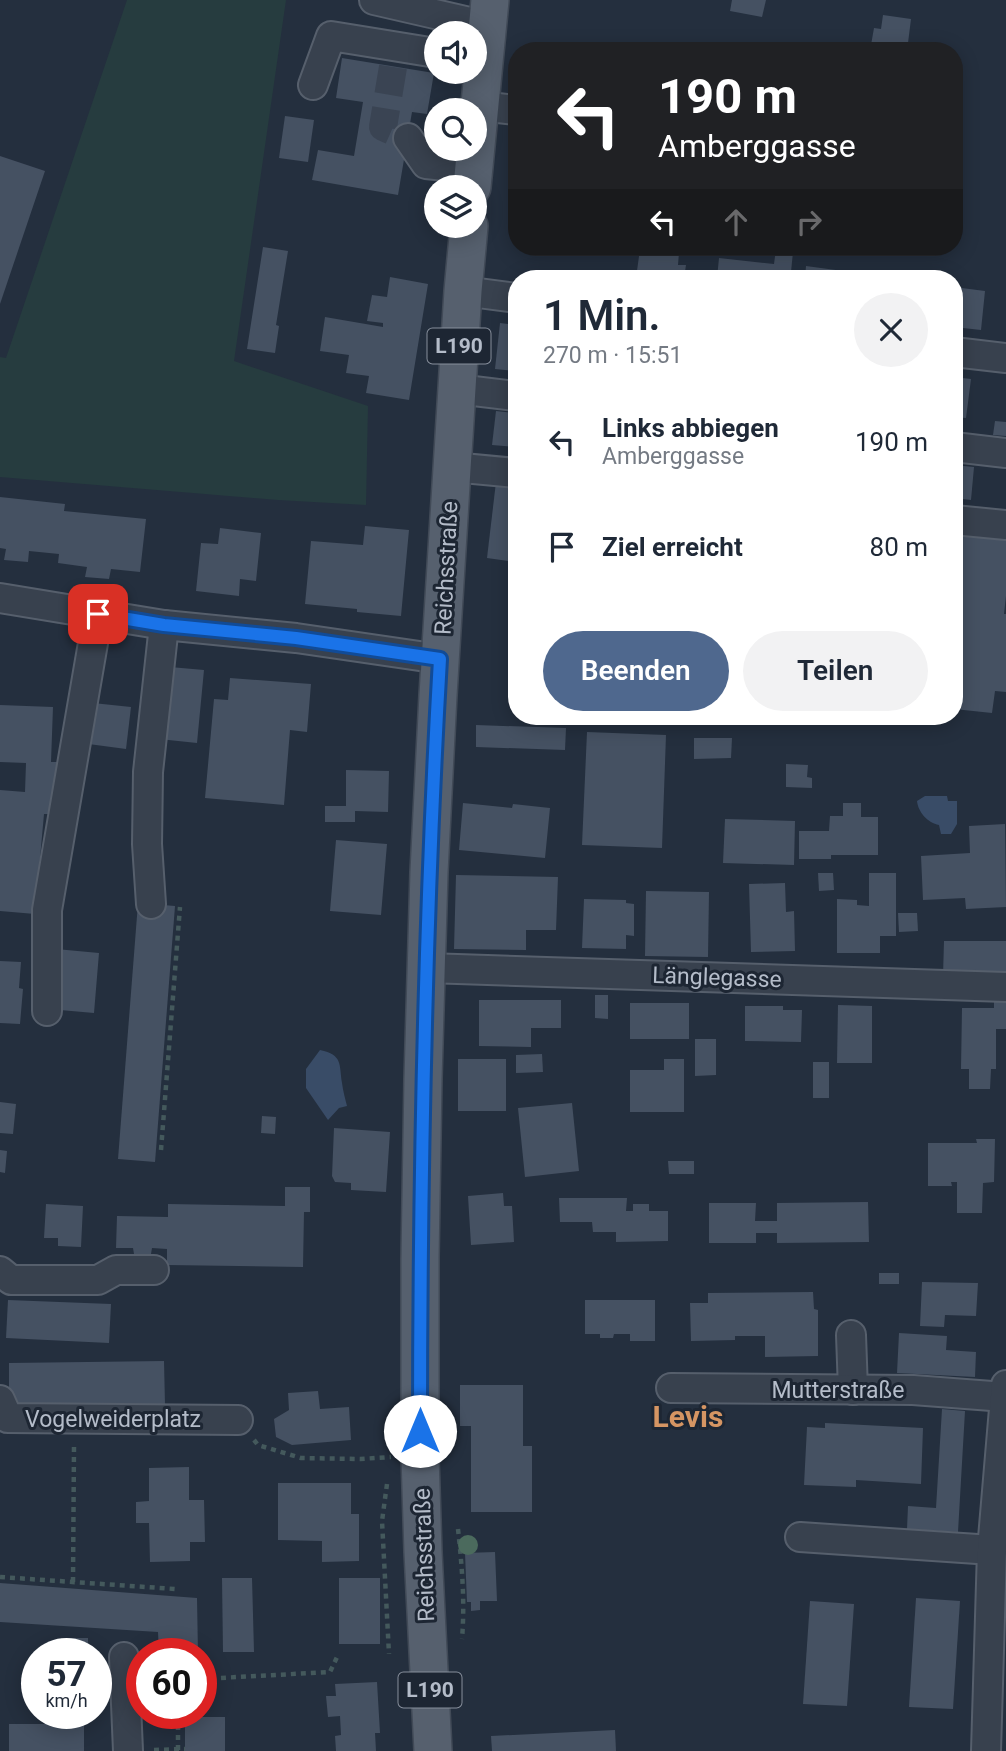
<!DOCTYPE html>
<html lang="de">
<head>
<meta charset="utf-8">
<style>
	:root { --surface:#fff; --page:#f2f2f3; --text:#1f2937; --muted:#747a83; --accent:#4f688e }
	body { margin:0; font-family:Roboto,sans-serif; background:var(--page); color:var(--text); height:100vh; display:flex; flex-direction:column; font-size:26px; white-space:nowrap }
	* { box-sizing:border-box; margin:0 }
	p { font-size:23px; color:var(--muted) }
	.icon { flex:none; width:38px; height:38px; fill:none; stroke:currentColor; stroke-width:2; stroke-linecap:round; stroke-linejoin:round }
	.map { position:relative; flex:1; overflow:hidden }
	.panel { position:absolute; left:508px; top:270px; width:455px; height:455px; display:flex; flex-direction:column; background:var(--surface); border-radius:28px; box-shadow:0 4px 18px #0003 }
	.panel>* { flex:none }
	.guide { position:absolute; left:508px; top:42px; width:455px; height:214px; border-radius:28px; box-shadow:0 4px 18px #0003; background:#202124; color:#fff; overflow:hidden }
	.tools { position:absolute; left:424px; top:21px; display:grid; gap:14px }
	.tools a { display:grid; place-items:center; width:63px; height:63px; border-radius:50%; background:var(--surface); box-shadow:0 4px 18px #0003; font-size:35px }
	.speed { position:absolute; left:21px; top:1638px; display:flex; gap:14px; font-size:35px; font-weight:700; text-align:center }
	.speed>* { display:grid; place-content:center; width:91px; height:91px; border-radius:50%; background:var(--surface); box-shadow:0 4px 18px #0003; line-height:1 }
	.speed small { font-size:18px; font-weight:400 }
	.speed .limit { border:10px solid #d22; background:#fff; color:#111 }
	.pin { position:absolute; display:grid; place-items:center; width:60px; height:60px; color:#fff; margin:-30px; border-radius:14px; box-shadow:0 4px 10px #0006 }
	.me { position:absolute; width:77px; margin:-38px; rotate:0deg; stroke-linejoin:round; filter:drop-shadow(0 0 5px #0008) }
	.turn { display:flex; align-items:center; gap:24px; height:147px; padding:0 35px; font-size:32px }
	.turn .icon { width:91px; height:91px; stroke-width:2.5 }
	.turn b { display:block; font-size:49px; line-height:60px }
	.lanes { display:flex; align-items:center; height:66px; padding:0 35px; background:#0003; justify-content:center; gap:35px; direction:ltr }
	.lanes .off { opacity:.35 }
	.round { display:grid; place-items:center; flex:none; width:74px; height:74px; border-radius:37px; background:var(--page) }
	.summary { display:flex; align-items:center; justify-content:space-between; height:119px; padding:0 35px }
	h1 { font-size:42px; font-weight:600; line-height:52px }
	.action { display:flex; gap:14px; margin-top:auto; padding:14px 35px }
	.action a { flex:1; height:80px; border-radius:42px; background:var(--accent); color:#fff; font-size:28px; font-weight:600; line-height:80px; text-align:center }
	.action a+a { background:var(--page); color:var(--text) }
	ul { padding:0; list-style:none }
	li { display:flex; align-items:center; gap:21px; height:105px; padding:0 35px }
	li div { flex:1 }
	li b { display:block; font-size:26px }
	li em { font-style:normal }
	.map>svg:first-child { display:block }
	.green { fill:#263c3f }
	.water { fill:#394c67 }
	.building { fill:#455162 }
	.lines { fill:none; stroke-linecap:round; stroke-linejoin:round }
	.minor-tunnel { stroke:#3a4453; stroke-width:28; stroke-dasharray:28 14; stroke-linecap:butt }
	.minor-casing { stroke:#565f6c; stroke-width:32 }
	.major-casing { stroke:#414a57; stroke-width:40 }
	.path { stroke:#44595c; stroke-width:4.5; stroke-dasharray:5 5; stroke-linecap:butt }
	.minor { stroke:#38414e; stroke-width:28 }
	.major { stroke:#56606e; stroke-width:37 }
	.tree { fill:#4b6a5d }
	.route-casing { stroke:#114b97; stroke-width:18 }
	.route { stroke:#1a73e8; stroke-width:12 }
	.labels { text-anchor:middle; stroke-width:6; stroke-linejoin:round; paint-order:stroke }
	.shield { fill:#1d2633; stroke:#878f9c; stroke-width:2 }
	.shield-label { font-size:21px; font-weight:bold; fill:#b4bcc9 }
	.street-label { font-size:23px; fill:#b4bcc9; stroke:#1d2633 }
	.district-label { font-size:30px; font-weight:bold; fill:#d59563; stroke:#1d2633 }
</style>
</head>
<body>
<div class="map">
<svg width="1006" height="1751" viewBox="0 0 1006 1751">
	<rect width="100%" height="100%" fill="#242f3e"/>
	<!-- green -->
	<path class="green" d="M127,0H286L234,361L368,406L366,505L278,500L0,477V357L6,358Z"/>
	<!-- water -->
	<g class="water">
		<path d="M925,796H947L948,801H957V824L951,834H941L939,825C928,823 918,812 917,801Z"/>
		<path d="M320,1050C343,1055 339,1064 342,1083C343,1091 345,1098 347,1106L339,1108L328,1120L306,1088V1069Z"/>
	</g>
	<!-- building -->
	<g class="building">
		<path d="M732,0H766L762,17L730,11Z"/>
		<path d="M883,15L911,19L907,51H878V46L871,45L874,28L881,29Z"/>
		<path d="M342,58L434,73L427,114L412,112L398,195L312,180L318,150L354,156L363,102L336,98Z"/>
		<path d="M285,116L314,120L308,162L279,158Z"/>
		<path d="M0,156L45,171L0,304Z"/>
		<path d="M263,247L288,251L276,325L279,326L275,353L247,349Z"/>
		<path d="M595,247H606V252L594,250Z"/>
		<path d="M640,249L679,253L678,265H686L684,278H636Z"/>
		<path d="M776,249L793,252L791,272L775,271L774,278H717L719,258L774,264Z"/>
		<path d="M806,266L858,273V270L884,273L883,278H805Z"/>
		<path d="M390,277L428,284L409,400L366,393L369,376L346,373L349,355L320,351L325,317L383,327V323L367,321L372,295L387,297Z"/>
		<path d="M954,287L985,291L981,330L954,327Z"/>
		<path d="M500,323L516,325V371L495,369Z"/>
		<path d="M954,377L971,379L966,418L954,417Z"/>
		<path d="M496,411L516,413V447L492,445Z"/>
		<path d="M995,421L1006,422V436L993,435Z"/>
		<path d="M954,465L974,467L971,500L954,498Z"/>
		<path d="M496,482L516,484V562L487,558Z"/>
		<path d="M0,497L65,504L64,511L146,519L140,572L111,569L109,579L85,577L87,567L58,563L59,554L29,551L28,562L4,560L6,549L0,548Z"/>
		<path d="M954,525L1006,540V596L1004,614H1006V692L995,691L992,713L954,709Z"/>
		<path d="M365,526L409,530L401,616L357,612V609L305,604L311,541L363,545Z"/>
		<path d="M220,528L261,533L256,581L240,579L239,596L196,591L201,543L218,544Z"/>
		<path d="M170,667L204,670L197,743L159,739Z"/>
		<path d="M230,678L311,684L307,732L290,730L284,805L205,798L214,699L228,700Z"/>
		<path d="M93,703L131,707L126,749L81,743Z"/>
		<path d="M0,705L53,707L51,762H64L57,814H44L35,914L0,911V790L25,792L26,763L0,762Z"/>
		<path d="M476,725L566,728L565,750L476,747Z"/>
		<path d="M587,732L666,735L662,848L582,845Z"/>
		<path d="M694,738H732L731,758L694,759Z"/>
		<path d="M786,764L808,765L807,777L812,778V788L786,787Z"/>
		<path d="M346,770L389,771L388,812L355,811V822H325V806H346Z"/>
		<path d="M463,803L512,808L513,804L550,808L545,858L459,850Z"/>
		<path d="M843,803H861V817H878V855H831V859H799V831H829L830,816H843Z"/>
		<path d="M725,819L795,821L794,865L723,863Z"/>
		<path d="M1005,824L1006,907L966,909L965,898L923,900L921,856L970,853L969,826Z"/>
		<path d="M336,840L387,844L381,915L330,911Z"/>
		<path d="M818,873H833L834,890L819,891Z"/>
		<path d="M869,873H896V936H880V953H837V899L857,900V905L869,906Z"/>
		<path d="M456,875L558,877L556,930H526V950L454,949Z"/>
		<path d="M785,883L786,912L794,911L795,951L751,952L749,884Z"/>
		<path d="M646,891L709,892L708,957L645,956Z"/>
		<path d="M584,899L626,900V903L634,904V936L626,935V949L582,948Z"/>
		<path d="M138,903L175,906L155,1162L118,1159Z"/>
		<path d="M898,913H917L918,931L899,932Z"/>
		<path d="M944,941H1006V976H943Z"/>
		<path d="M56,949L99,953L94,1013L60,1010Z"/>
		<path d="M0,961L21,962L19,988L23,989L20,1024L0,1023Z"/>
		<path d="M595,995H608V1019L595,1018Z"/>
		<path d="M479,1000H561V1028H531V1047L479,1046Z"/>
		<path d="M994,1002H1006V1029H996V1069H991L990,1089H969V1069H961L962,1008H994Z"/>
		<rect x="630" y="1003" width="59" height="36"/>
		<path d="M838,1005L872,1006V1063H837Z"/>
		<path d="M745,1006H783V1010H802L801,1042L745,1041Z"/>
		<path d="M695,1039H716V1075L695,1076Z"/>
		<path d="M542,1054L543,1072L516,1073V1055Z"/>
		<rect x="458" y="1059" width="48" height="52"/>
		<path d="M664,1059H684V1112H630V1070H664Z"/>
		<rect x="813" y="1062" width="16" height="36"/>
		<path d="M0,1102L16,1104L13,1134L0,1133Z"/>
		<path d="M572,1103L579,1171L525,1177L518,1108Z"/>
		<path d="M262,1116L276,1117L275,1134L261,1133Z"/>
		<path d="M334,1128L390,1132L386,1192L351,1190V1183L335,1182L332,1176Z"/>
		<path d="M976,1139H995L994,1182L983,1183L982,1213H957V1182H951L952,1186H928V1143H977Z"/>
		<path d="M0,1150L7,1151L5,1173L0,1172Z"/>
		<path d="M668,1161H694V1174H669Z"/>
		<path d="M285,1187H310V1212H304L303,1267L167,1265V1249L152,1248L151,1254H134L133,1248H116L117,1216L168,1217V1204L285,1206Z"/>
		<path d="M503,1193L504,1206H512L514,1242L471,1245L468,1196Z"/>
		<path d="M559,1198H627L626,1211H633V1204H649V1211H668V1241L616,1242V1232H593L592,1222H560Z"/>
		<path d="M868,1202L869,1242L777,1243V1233H756V1243H709V1203H756L755,1221H777V1203Z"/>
		<path d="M46,1204L83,1206L81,1247L58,1246V1238H44Z"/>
		<rect x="879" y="1273" width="20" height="11"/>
		<path d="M922,1282L978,1283L976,1316L945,1315L944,1327L920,1326Z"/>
		<path d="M813,1292L814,1309L818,1310V1356L765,1357V1336H735V1340L691,1341L690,1303H708V1293Z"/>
		<path d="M8,1300L111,1304L109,1343L6,1338Z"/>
		<path d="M585,1300H655V1341H630V1334H614L613,1338H600V1334H585Z"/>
		<path d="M899,1333L947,1336L946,1350L976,1352L975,1377L897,1373Z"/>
		<path d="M164,1361L165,1405L9,1406V1363Z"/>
		<path d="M460,1385H523V1446H532V1512H471V1426H460Z"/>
		<path d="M318,1391L320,1409L349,1407L351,1440L292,1445L276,1437L274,1419L289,1410L288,1393Z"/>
		<path d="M942,1409L965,1411L958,1532L907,1529L908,1506L936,1508Z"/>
		<path d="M825,1423L923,1428L921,1484L856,1480V1487L804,1485L807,1427L825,1428Z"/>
		<path d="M189,1467V1500H204L205,1542H190V1561L150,1562L149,1523H136V1502L149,1501V1468Z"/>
		<path d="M278,1483H351V1514H359V1561L322,1562V1541L278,1540Z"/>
		<path d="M495,1552L497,1601H480V1610L471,1611V1602H467L465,1553Z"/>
		<path d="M222,1578H252L254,1652H223Z"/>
		<rect x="339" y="1578" width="41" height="66"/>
		<path d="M0,1583L197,1598L198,1654H159L158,1632L0,1622Z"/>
		<path d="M916,1598L960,1601L953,1709L909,1707Z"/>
		<path d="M810,1601L854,1604L847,1706L803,1704Z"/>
		<rect x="61" y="1638" width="27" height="16"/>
		<path d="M377,1682L380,1733H375L376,1751H336L335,1736L341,1735L340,1716L328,1717L326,1696H336L335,1684Z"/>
		<rect x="185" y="1717" width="40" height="34"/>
		<rect x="9" y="1724" width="75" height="27"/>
		<path d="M615,1730L616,1751H492L491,1736Z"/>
	</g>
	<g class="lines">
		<!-- minor-tunnel -->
		<path class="minor-tunnel" d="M393,67L383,127L408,138"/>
		<!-- minor casing -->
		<g class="minor-casing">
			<g id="minor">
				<path d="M374,0L487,26"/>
				<path d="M313,85L331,36L436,53"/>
				<path d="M480,106L516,110"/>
				<path d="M408,138L426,164L474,169"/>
				<path d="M463,291L516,298"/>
				<path d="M954,352L1006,358"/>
				<path d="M457,389L516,396"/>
				<path d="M954,447L1006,453"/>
				<path d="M452,467L516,473"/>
				<path d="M954,520L1006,525"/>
				<path d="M0,598L164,625L296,638L440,659"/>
				<path d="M151,904L147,844L148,772L164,625"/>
				<path d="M427,968L1006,987"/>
				<path d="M47,1011V910L98,614"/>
				<path d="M0,1271L11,1280H98L116,1270H154"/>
				<path d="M851,1335L853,1390"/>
				<path d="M671,1388L913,1390L1005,1397"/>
				<path d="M0,1400L8,1418L238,1420"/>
				<path d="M800,1537L992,1550"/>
				<path d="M124,1657L128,1751"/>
				<path d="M986,1751L992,1550L1006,1385"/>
			</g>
		</g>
		<!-- major casing -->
		<g class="major-casing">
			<g id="major">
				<path d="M472,187L490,0"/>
				<path d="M433,1751L423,1552L420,1456V1258L423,1079L429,872L438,695L463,291L469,226"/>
			</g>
		</g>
		<!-- path -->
		<g class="path">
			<path d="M161,1150L180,907"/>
			<path d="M254,1440L258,1445L301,1458L360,1459L391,1457"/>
			<path d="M387,1484L382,1521L389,1654"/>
			<path d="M458,1529C462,1566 465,1602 462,1639"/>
			<path d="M0,1577L175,1589"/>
			<path d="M73,1582L74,1446"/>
			<path d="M201,1679L330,1672L338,1655"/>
			<path d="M154,1750L185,1749"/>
			<path d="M178,1750V1718L181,1713"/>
		</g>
		<!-- minor -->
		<use href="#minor" class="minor"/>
		<!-- major -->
		<use href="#major" class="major"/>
	</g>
	<!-- trees -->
	<circle class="tree" cx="468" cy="1545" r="10"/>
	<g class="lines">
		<!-- route casing -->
		<g class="route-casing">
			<path id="route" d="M98,614L164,625L296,638L440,659C425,916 420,1174 420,1431"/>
		</g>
		<!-- route -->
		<use href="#route" class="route"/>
	</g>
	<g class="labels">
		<!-- shield labels -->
		<g class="shield">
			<rect x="427.5" y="328.5" width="63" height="35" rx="5"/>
			<rect x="398.5" y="1672.5" width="63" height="35" rx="5"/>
		</g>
		<g class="shield-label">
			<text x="459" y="353">L190</text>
			<text x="430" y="1697">L190</text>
		</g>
		<!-- street labels -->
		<g class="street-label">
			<text transform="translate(446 568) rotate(-87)" y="8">Reichsstraße</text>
			<text transform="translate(717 977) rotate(2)" y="8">Länglegasse</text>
			<text x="838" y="1398">Mutterstraße</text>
			<text x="113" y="1427">Vogelweiderplatz</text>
			<text transform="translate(424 1555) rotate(-92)" y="8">Reichsstraße</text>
		</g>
		<!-- district labels -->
		<g class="district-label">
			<text x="688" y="1427">Levis</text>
		</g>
	</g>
</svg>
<div class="tools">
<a><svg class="icon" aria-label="sound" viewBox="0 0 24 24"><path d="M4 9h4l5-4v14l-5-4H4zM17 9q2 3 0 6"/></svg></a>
<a><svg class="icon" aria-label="search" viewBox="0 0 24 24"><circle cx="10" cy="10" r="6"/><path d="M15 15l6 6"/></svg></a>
<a><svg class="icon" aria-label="layers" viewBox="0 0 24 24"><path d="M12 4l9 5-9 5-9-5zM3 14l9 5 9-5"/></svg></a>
</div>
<div class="speed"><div>57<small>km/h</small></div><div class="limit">60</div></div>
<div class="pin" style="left:98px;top:614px;background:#d93025"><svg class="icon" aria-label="arrive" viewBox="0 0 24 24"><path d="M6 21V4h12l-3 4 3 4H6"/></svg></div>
<svg class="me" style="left:420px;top:1431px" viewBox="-20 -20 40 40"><circle r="19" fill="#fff"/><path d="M0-13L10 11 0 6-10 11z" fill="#1a73e8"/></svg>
<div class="guide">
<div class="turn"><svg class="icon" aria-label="left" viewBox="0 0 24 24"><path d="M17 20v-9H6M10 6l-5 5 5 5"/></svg><div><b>190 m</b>Amberggasse</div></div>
<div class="lanes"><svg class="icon" aria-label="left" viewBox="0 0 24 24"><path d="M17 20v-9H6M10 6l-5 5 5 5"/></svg><svg class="icon off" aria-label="ahead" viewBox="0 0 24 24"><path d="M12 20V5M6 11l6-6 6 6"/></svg><svg class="icon off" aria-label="right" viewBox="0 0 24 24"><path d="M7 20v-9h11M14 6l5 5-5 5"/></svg></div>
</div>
<section class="panel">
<div class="summary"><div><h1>1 Min.</h1><p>270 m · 15:51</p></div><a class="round"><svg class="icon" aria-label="close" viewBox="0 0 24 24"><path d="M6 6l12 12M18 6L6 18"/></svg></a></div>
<ul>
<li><svg class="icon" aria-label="left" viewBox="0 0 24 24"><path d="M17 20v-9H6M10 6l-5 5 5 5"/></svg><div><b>Links abbiegen</b><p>Amberggasse</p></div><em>190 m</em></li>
<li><svg class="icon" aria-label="arrive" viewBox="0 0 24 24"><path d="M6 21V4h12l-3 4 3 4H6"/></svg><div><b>Ziel erreicht</b></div><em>80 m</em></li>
</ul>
<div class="action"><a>Beenden</a><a>Teilen</a></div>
</section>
</div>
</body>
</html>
